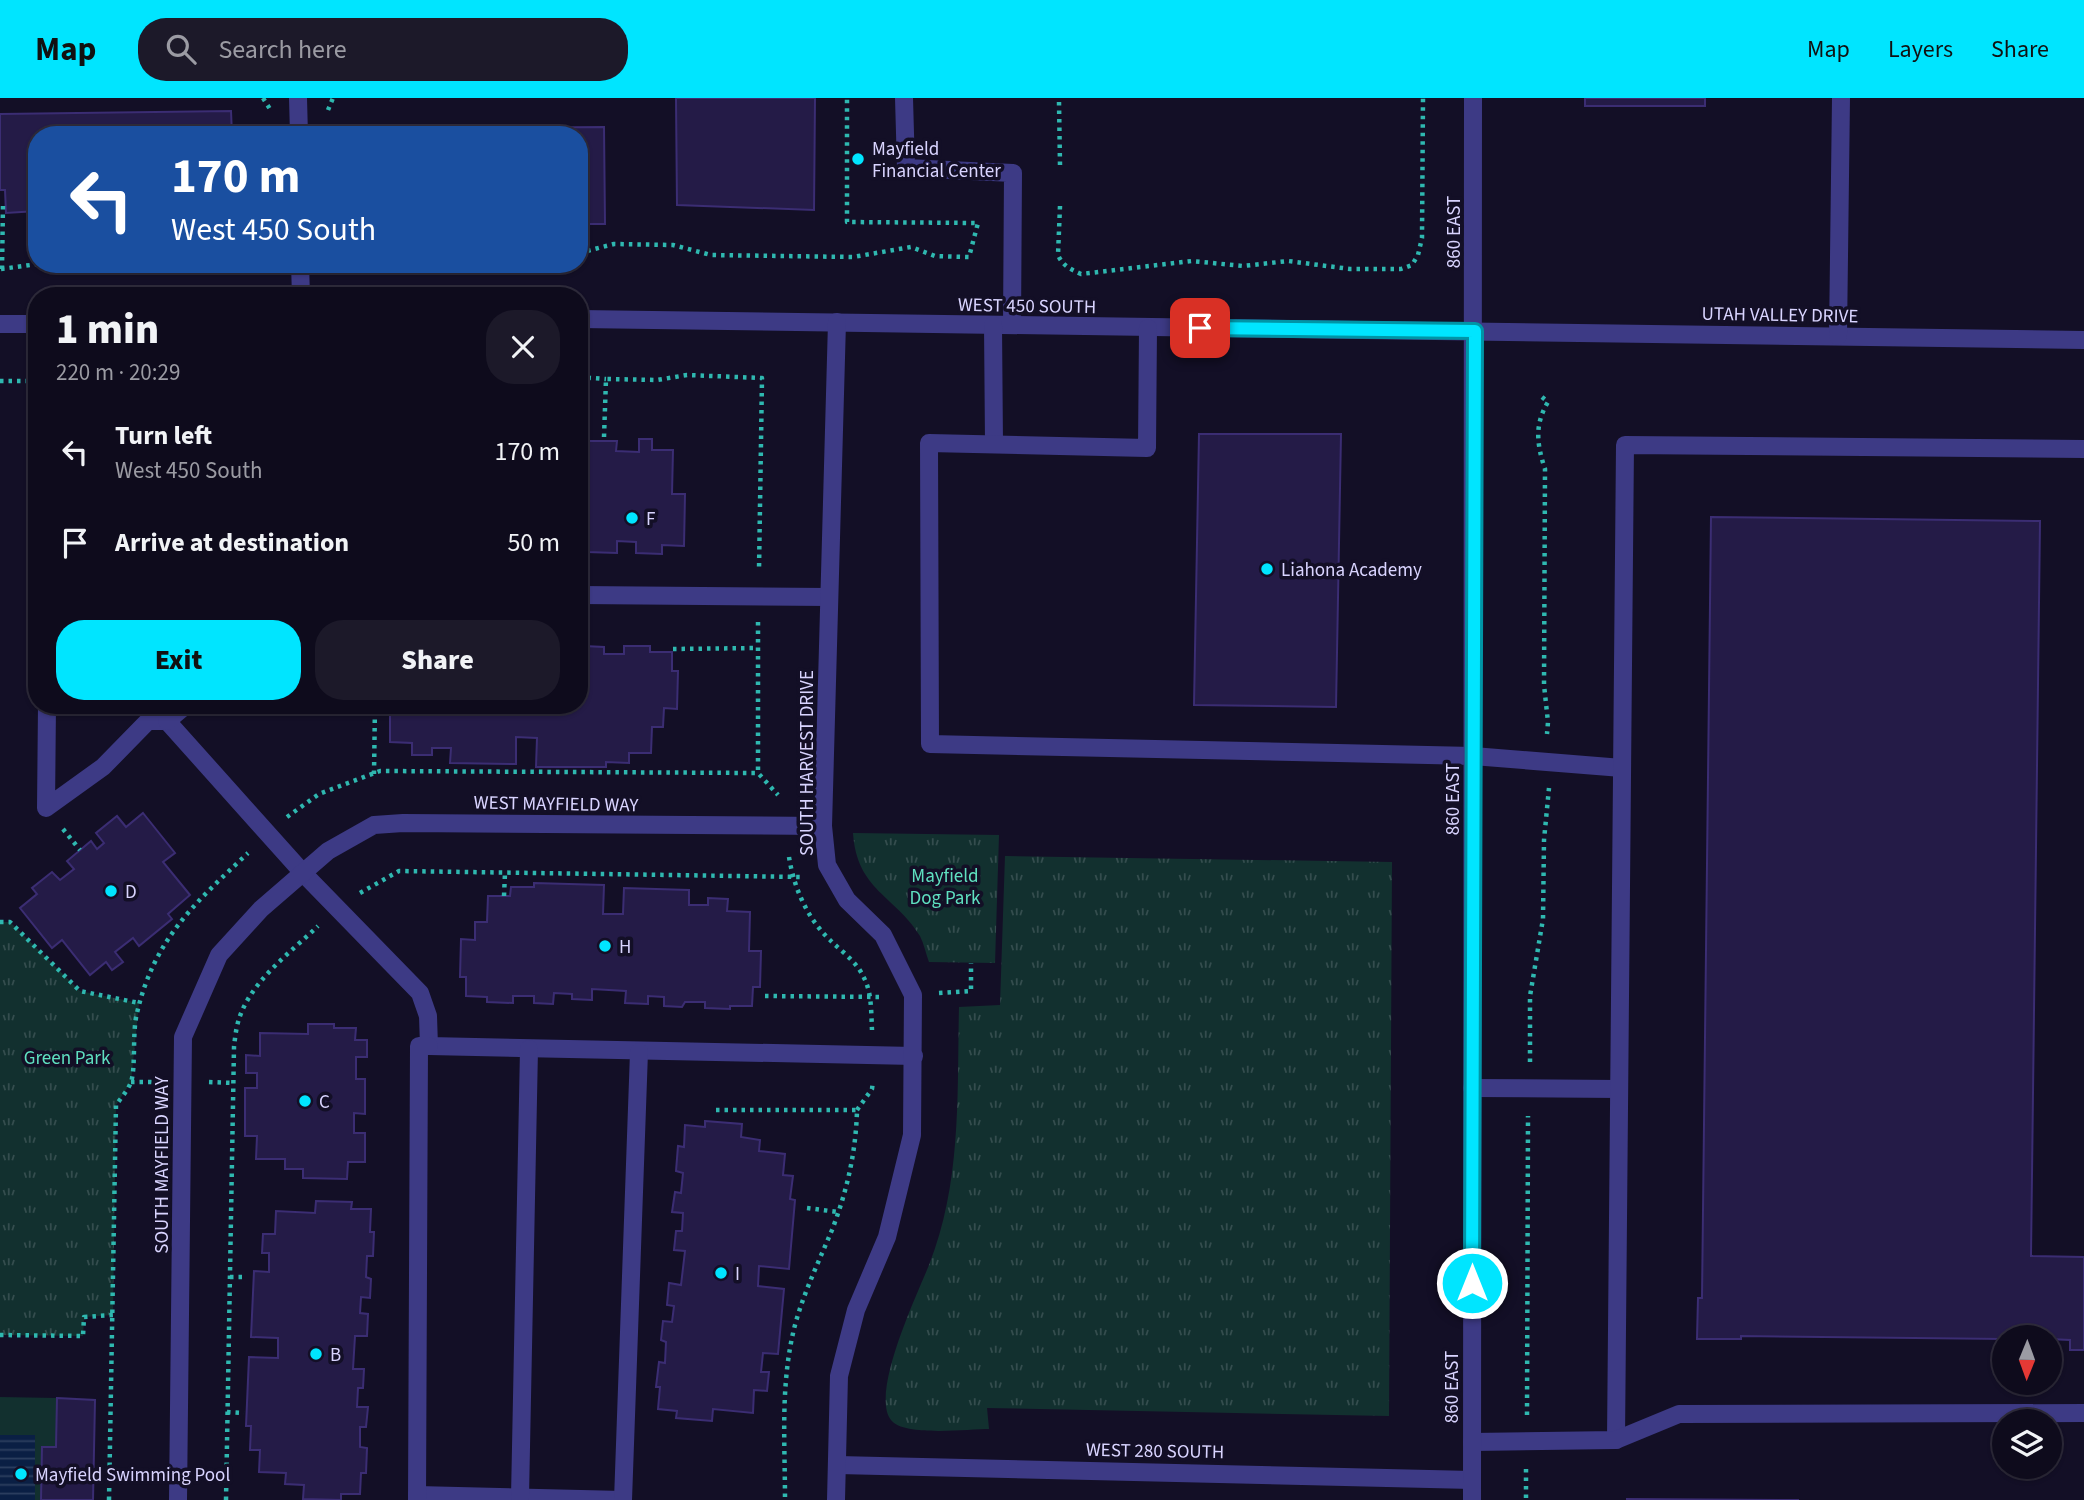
<!DOCTYPE html>
<html lang="en">
<head>
<meta charset="utf-8">
<style>
	:root { --surface:#0e0b1c; --page:#1c1929; --text:#f1f3f6; --muted:#9b9ba3; --line:#2e2b3b; --accent:#00e5ff }
	body { margin:0; font-family:"Source Sans 3",sans-serif; background:var(--page); color:var(--text); height:100vh; display:flex; flex-direction:column; font-size:26px; white-space:nowrap }
	* { box-sizing:border-box; margin:0 }
	p { font-size:23px; color:var(--muted) }
	.icon { flex:none; width:38px; height:38px; fill:none; stroke:currentColor; stroke-width:2; stroke-linecap:round; stroke-linejoin:round }
	.map { position:relative; flex:1; overflow:hidden }
	.details { position:absolute; left:28px; top:189px; width:560px; height:427px; display:flex; flex-direction:column; background:var(--surface); border-radius:28px; box-shadow:0 2px 5px #0004,0 0 0 2px var(--line) }
	.details>* { flex:none }
	.hud { position:absolute; left:28px; top:28px; width:560px; height:147px; border-radius:28px; box-shadow:0 2px 5px #0004,0 0 0 2px var(--line); background:#1a4fa0; color:#fff; overflow:hidden }
	.needle { width:46px; rotate:181deg }
	.fabs { position:absolute; left:1992px; top:1227px; display:grid; gap:14px }
	.fabs a { display:grid; place-items:center; width:70px; height:70px; border-radius:50%; background:var(--surface); box-shadow:0 2px 5px #0004,0 0 0 2px var(--line); font-size:35px }
	.pin { position:absolute; display:grid; place-items:center; width:60px; height:60px; color:#fff; margin:-30px; border-radius:14px; box-shadow:0 4px 10px #0006 }
	.me { position:absolute; width:77px; margin:-38px; rotate:0deg; stroke-linejoin:round; filter:drop-shadow(0 0 5px #0008) }
	.turn { display:flex; align-items:center; gap:24px; height:147px; padding:0 28px; font-size:32px }
	.turn .icon { width:91px; height:91px; stroke-width:2.5 }
	.turn b { display:block; font-size:49px; line-height:60px }
	.round { display:grid; place-items:center; flex:none; width:74px; height:74px; border-radius:28px; background:var(--page) }
	.head { display:flex; align-items:center; justify-content:space-between; height:119px; padding:0 28px }
	h1 { font-size:42px; font-weight:800; line-height:52px }
	.action { display:flex; gap:14px; margin-top:auto; padding:14px 28px }
	.action a { flex:1; height:80px; border-radius:28px; background:var(--accent); color:#111; font-size:28px; font-weight:800; line-height:80px; text-align:center }
	.action a+a { background:var(--page); color:var(--text) }
	ul { padding:0; list-style:none }
	li { display:flex; align-items:center; gap:21px; height:91px; padding:0 28px }
	li div { flex:1 }
	li b { display:block; font-size:26px }
	li em { font-style:normal }
	header { display:flex; align-items:center; gap:42px; box-sizing:border-box; height:98px; padding:0 35px; background:var(--accent); color:#111 }
	header strong { font-size:33px }
	nav { display:flex; gap:38px; margin-inline-start:auto; font-size:24px }
	.search { width:490px; height:63px; background:var(--page); display:flex; align-items:center; gap:18px; box-sizing:border-box; padding:0 24px; border-radius:28px; color:var(--muted); font-size:26px }
	.map>svg:first-child { display:block }
	.grass { fill:url(#grass-tufts) }
	.pitch { fill:#12302f }
	.water { fill:url(#water-rules) }
	.building { fill:#241b47; stroke:#3b2d73; stroke-width:2 }
	.lines { fill:none; stroke-linecap:round; stroke-linejoin:round }
	.path { stroke:#2fb8b0; stroke-width:4.5; stroke-dasharray:3.5 5; stroke-linecap:butt }
	.minor { stroke:#3d3a85; stroke-width:18 }
	.route-casing { stroke:#0095a6; stroke-width:18 }
	.route { stroke:#00e5ff; stroke-width:12 }
	.poi-dot { fill:#00e5ff; stroke:#130f26; stroke-width:2.5 }
	.labels { text-anchor:middle; stroke-width:7; stroke-linejoin:round; paint-order:stroke }
	.poi-label { font-size:19px; fill:#d9d4ff; stroke:#130f26; text-anchor:start }
	.street-label { font-size:19px; fill:#d9d4ff; stroke:#130f26 }
	.park-label { font-size:19px; fill:#5fe0c0; stroke:#130f26 }
</style>
</head>
<body>
<header>
<strong>Map</strong>
<div class="search"><svg class="icon" aria-label="search" viewBox="0 0 24 24"><circle cx="10" cy="10" r="6"/><path d="M15 15l6 6"/></svg>Search here</div>
<nav><a>Map</a><a>Layers</a><a>Share</a></nav>
</header>
<div class="map">
<svg width="2084" height="1402" viewBox="0 0 2084 1402">
	<defs>
		<pattern id="grass-tufts" width="24" height="20" patternUnits="userSpaceOnUse" patternTransform="scale(1.75)"><rect width="24" height="20" fill="#12302f"/><path d="M3 7l-1-3M5 7V3M7 7l1-3M15 17l-1-3M17 17v-4M19 17l1-3" fill="none" stroke="#344d4e"/></pattern>
		<pattern id="water-rules" width="6" height="5" patternUnits="userSpaceOnUse" patternTransform="scale(1.75)"><rect width="6" height="5" fill="#0a1f44"/><path d="M0 2.5h6" fill="none" stroke="#2d3f60"/></pattern>
	</defs>
	<rect width="100%" height="100%" fill="#130f26"/>
	<!-- grass -->
	<g class="grass">
		<path d="M853,735L999,737L995,865L929,864C926,856 924,846 920,838C895,797 857,793 853,735Z"/>
		<path d="M1005,758L1392,764L1389,1318L987,1310L989,1331C967,1331 904,1339 891,1322C870,1295 917,1197 929,1167C962,1084 957,996 959,909L1000,907Z"/>
		<path d="M0,824H10L80,893L139,905L131,984L116,1007L113,1217L84,1219L83,1238L0,1237Z"/>
	</g>
	<!-- pitch -->
	<path class="pitch" d="M0,1299L57,1300L56,1349H42L41,1402H0Z"/>
	<!-- water -->
	<rect class="water" x="0" y="1337" width="35" height="65"/>
	<!-- building -->
	<g class="building">
		<path d="M676,0H815L814,112L677,107Z"/>
		<rect x="1585" y="0" width="120" height="8"/>
		<path d="M231,13L232,37H37V113L6,115L5,92H0V16Z"/>
		<path d="M604,29L605,126H579V37H363V31Z"/>
		<path d="M1199,336H1341L1336,609L1194,607Z"/>
		<path d="M639,341H652V352H673L672,396H685L684,448L662,447V456L636,455V444L617,443V455L587,454V444H579V343H617L616,353L639,354Z"/>
		<path d="M1711,419L2040,423L2031,1158L2084,1159V1252H2070V1242L2049,1241V1239H2004V1241L1741,1238V1241H1697L1698,1200H1702Z"/>
		<path d="M584,548L604,549V556H624V548H650V554H672V573H678L677,611L664,610L663,629H652L651,655H629V665L606,664V669H536L537,640L516,639V666L450,665L451,650H432V657H412V645L390,644V607H579V559L584,560Z"/>
		<path d="M143,715L175,755L163,764L190,797L168,816L172,821L139,848L133,840L115,854L123,864L112,872L106,864L90,877L62,842L52,850L20,810L37,796L32,790L52,774L60,782L74,771L67,763L91,743L97,751L104,745L96,735L117,718L126,729Z"/>
		<path d="M534,785L604,787L603,816H623L624,790L689,792V807H708V800L728,801L727,813L750,814L749,853H761L760,889H753L752,908H730V911L705,910V904H685L682,909L664,908V899L648,898V906L625,905L626,893L592,891V902L572,901V896L554,895L553,906L534,905V898H513V905L487,904V899L466,898V879H460L461,841L475,842V824H487L488,798H510L511,789H534Z"/>
		<path d="M308,926H334V930H356L355,942H367V959H356V981H365V1016L354,1015V1035H365V1064H348L347,1081L303,1080V1071H285V1061H256L257,1038H245V990H257V975H246V957L260,958V935L308,936Z"/>
		<path d="M705,1023L742,1026L741,1039L760,1042L759,1053L785,1056L783,1077L793,1078L790,1101L795,1102L789,1171L759,1168L758,1188L784,1191L778,1256L763,1255L761,1274H769L767,1293L754,1292L753,1315L713,1311L712,1323L676,1320L677,1313L658,1311L660,1289H656L659,1264L665,1265L666,1244L661,1242L663,1223L672,1224L674,1208L667,1207L669,1185L681,1187L685,1153L674,1152L676,1133H682L683,1115L672,1114L675,1094L681,1095L683,1075L676,1073L678,1048L684,1049L685,1027L705,1029Z"/>
		<path d="M316,1103L352,1104L351,1111H371L370,1134H374L373,1158H367L366,1179L371,1181L370,1200L361,1199L360,1215L368,1216L367,1238H355L353,1271H364L363,1290H358L357,1309H368L366,1329H360V1349L367,1350L366,1375H361L360,1396H341V1402L303,1401L304,1387L285,1386L286,1375L259,1374L260,1352H250L251,1328H246L249,1259L278,1260V1240L251,1239L254,1173L269,1174V1155H262L263,1136H275L276,1113L315,1115Z"/>
		<path d="M57,1300L95,1302L93,1402H41L42,1349H56Z"/>
		<path d="M1627,1401L1799,1402H1627Z"/>
	</g>
	<g class="lines">
		<!-- path -->
		<g class="path">
			<path d="M263,0L270,11"/>
			<path d="M1059,4L1060,67"/>
			<path d="M328,12L333,0"/>
			<path d="M1060,108L1058,157C1063,168 1070,171 1081,176L1192,163L1243,168L1288,163L1350,171H1401L1412,167L1418,157L1422,140L1423,0"/>
			<path d="M579,155L614,146L673,147L711,157L853,159L911,149L935,158L969,159L978,125L847,124V0"/>
			<path d="M76,166H101"/>
			<path d="M1,171L38,166"/>
			<path d="M2,171L3,107"/>
			<path d="M579,279L606,281"/>
			<path d="M0,283H37"/>
			<path d="M1542,299L1548,304C1534,327 1537,347 1545,371L1544,587L1548,624L1547,636"/>
			<path d="M604,339L606,281L657,282L687,277L762,280L759,472"/>
			<path d="M758,524V675L778,697"/>
			<path d="M673,551L758,550"/>
			<path d="M374,676L375,607"/>
			<path d="M287,719L319,696L380,673L758,675"/>
			<path d="M63,731L80,752"/>
			<path d="M789,759C794,790 807,820 830,842C841,853 856,863 863,878C872,894 871,913 872,932"/>
			<path d="M360,795L399,773L804,779"/>
			<path d="M504,798L505,775"/>
			<path d="M0,824H10L80,893L139,905"/>
			<path d="M939,895L971,893V865"/>
			<path d="M765,898L883,899"/>
			<path d="M1530,964V898L1543,821L1544,742L1549,690"/>
			<path d="M131,984H155"/>
			<path d="M209,984L233,985"/>
			<path d="M716,1012H857C856,1054 847,1093 832,1132C819,1163 804,1194 795,1227C780,1285 785,1343 785,1402"/>
			<path d="M857,1012L872,991L873,983"/>
			<path d="M807,1110L838,1114"/>
			<path d="M230,1179H244"/>
			<path d="M0,1237L83,1238L84,1219L113,1217"/>
			<path d="M227,1314L244,1315"/>
			<path d="M1527,1317L1528,1018"/>
			<path d="M1526,1371V1402"/>
			<path d="M109,1402L116,1007C121,1000 128,992 131,984C136,969 132,934 137,915C154,841 195,805 248,755"/>
			<path d="M226,1402L234,949C235,940 236,930 239,921C251,883 290,855 318,828"/>
		</g>
		<!-- minor -->
		<g class="minor">
			<path d="M298,0L299,37"/>
			<path d="M904,0L906,70L1013,75L1012,227"/>
			<path d="M300,166L301,198"/>
			<path d="M579,221L2084,242"/>
			<path d="M0,226H37"/>
			<path d="M993,227L994,346"/>
			<path d="M1148,230L1147,350L929,345L930,646L1473,658L1622,670"/>
			<path d="M1838,238L1841,0"/>
			<path d="M579,497L829,499"/>
			<path d="M47,607L46,710L103,669L148,623H167L304,776L420,895L428,918L429,948L914,958"/>
			<path d="M167,623L186,607"/>
			<path d="M1472,990L1619,991"/>
			<path d="M1616,1342L1625,347L2084,351"/>
			<path d="M1472,1344L1616,1342L1679,1316L2084,1315"/>
			<path d="M838,1367L1472,1382"/>
			<path d="M417,1397L623,1402"/>
			<path d="M520,1399L529,951"/>
			<path d="M178,1402L183,939L219,857L261,811L328,753L374,727L403,725L823,728"/>
			<path d="M417,1402L419,948H429"/>
			<path d="M623,1402L639,954"/>
			<path d="M836,1402L839,1278L856,1212L887,1139L912,1037L913,897L883,837L847,802L827,767L823,728L837,224"/>
			<path d="M1472,1402L1473,0"/>
		</g>
	</g>
	<g class="lines">
		<!-- route casing -->
		<g class="route-casing">
			<path id="route" d="M1200,230L1475,233L1472,1185"/>
		</g>
		<!-- route -->
		<use href="#route" class="route"/>
	</g>
	<!-- markers -->
	<g class="poi-dot">
		<circle cx="858" cy="61" r="7"/>
		<circle cx="632" cy="420" r="7"/>
		<circle cx="1267" cy="471" r="7"/>
		<circle cx="111" cy="793" r="7"/>
		<circle cx="605" cy="848" r="7"/>
		<circle cx="305" cy="1003" r="7"/>
		<circle cx="721" cy="1175" r="7"/>
		<circle cx="316" cy="1256" r="7"/>
		<circle cx="21" cy="1376" r="7"/>
	</g>
	<g class="labels">
		<!-- poi labels -->
		<g class="poi-label">
			<text x="872" y="57">Mayfield<tspan x="872" dy="22">Financial Center</tspan></text>
			<text x="646" y="427">F</text>
			<text x="1281" y="478">Liahona Academy</text>
			<text x="125" y="800">D</text>
			<text x="619" y="855">H</text>
			<text x="319" y="1010">C</text>
			<text x="735" y="1182">I</text>
			<text x="330" y="1263">B</text>
			<text x="35" y="1383">Mayfield Swimming Pool</text>
		</g>
		<!-- street labels -->
		<g class="street-label">
			<text transform="translate(1453 134) rotate(-90)" y="7">860 EAST</text>
			<text transform="translate(1027 207) rotate(1)" y="7">WEST 450 SOUTH</text>
			<text transform="translate(1780 216) rotate(1)" y="7">UTAH VALLEY DRIVE</text>
			<text transform="translate(806 665) rotate(-90)" y="7">SOUTH HARVEST DRIVE</text>
			<text transform="translate(1452 701) rotate(-90)" y="7">860 EAST</text>
			<text transform="translate(556 705) rotate(1)" y="7">WEST MAYFIELD WAY</text>
			<text transform="translate(161 1067) rotate(-90)" y="7">SOUTH MAYFIELD WAY</text>
			<text transform="translate(1451 1289) rotate(-90)" y="7">860 EAST</text>
			<text transform="translate(1155 1352) rotate(1)" y="7">WEST 280 SOUTH</text>
		</g>
		<!-- park labels -->
		<g class="park-label">
			<text x="945" y="784">Mayfield<tspan x="945" dy="22">Dog Park</tspan></text>
			<text x="67" y="966">Green Park</text>
		</g>
	</g>
</svg>
<div class="fabs">
<a><svg class="needle" viewBox="-14 -14 28 28"><path d="M0-13l5 13h-10z" fill="#e53935"/><path d="M0 13l5-13h-10z" fill="#9b9ba3"/></svg></a>
<a><svg class="icon" aria-label="layers" viewBox="0 0 24 24"><path d="M12 4l9 5-9 5-9-5zM3 14l9 5 9-5"/></svg></a>
</div>
<div class="pin" style="left:1200px;top:230px;background:#d93025"><svg class="icon" aria-label="arrive" viewBox="0 0 24 24"><path d="M6 21V4h12l-3 4 3 4H6"/></svg></div>
<svg class="me" style="left:1472px;top:1185px" viewBox="-20 -20 40 40"><circle r="17" fill="#00e5ff" stroke="#fff" stroke-width="3"/><path d="M0-11L8 9 0 5-8 9z" fill="#fff"/></svg>
<div class="hud">
<div class="turn"><svg class="icon" aria-label="left" viewBox="0 0 24 24"><path d="M17 20v-9H6M10 6l-5 5 5 5"/></svg><div><b>170 m</b>West 450 South</div></div>
</div>
<section class="details">
<div class="head"><div><h1>1 min</h1><p>220 m · 20:29</p></div><a class="round"><svg class="icon" aria-label="close" viewBox="0 0 24 24"><path d="M6 6l12 12M18 6L6 18"/></svg></a></div>
<ul>
<li><svg class="icon" aria-label="left" viewBox="0 0 24 24"><path d="M17 20v-9H6M10 6l-5 5 5 5"/></svg><div><b>Turn left</b><p>West 450 South</p></div><em>170 m</em></li>
<li><svg class="icon" aria-label="arrive" viewBox="0 0 24 24"><path d="M6 21V4h12l-3 4 3 4H6"/></svg><div><b>Arrive at destination</b></div><em>50 m</em></li>
</ul>
<div class="action"><a>Exit</a><a>Share</a></div>
</section>
</div>
</body>
</html>
